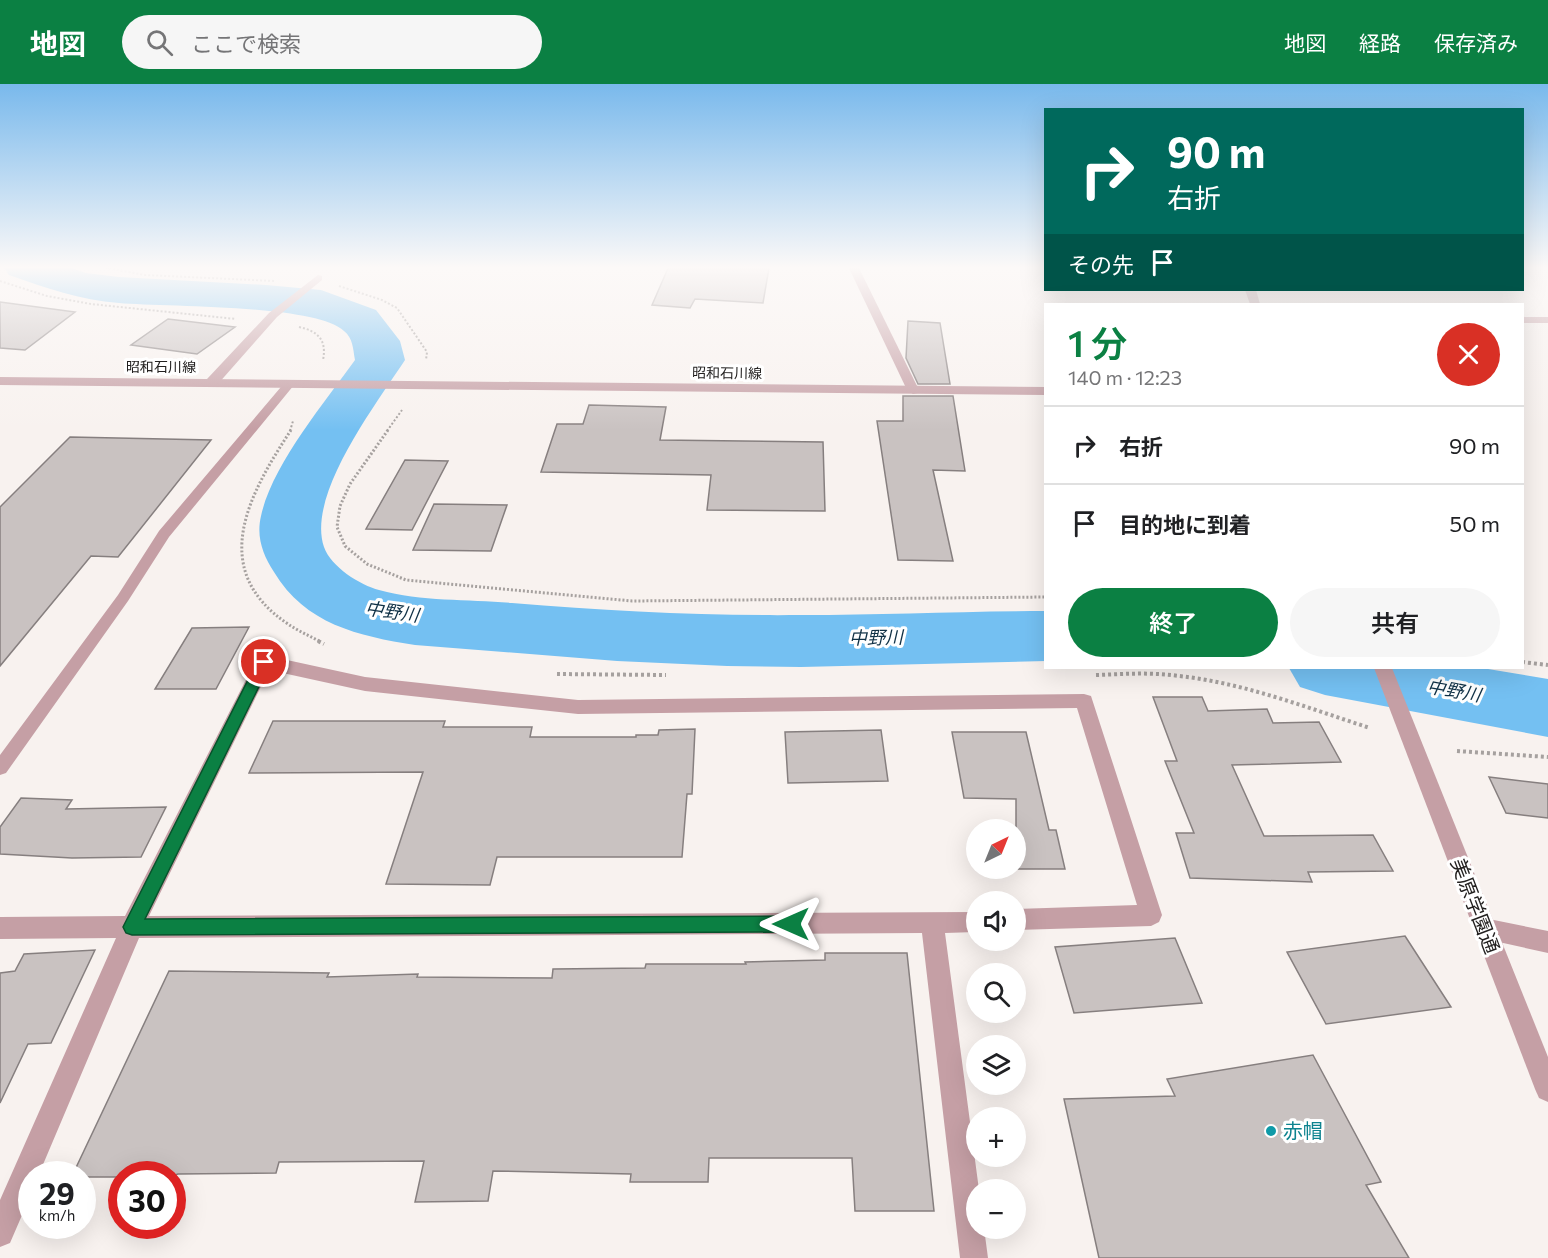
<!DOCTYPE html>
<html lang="ja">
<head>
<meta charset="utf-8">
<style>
	:root { --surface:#fff; --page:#f6f6f6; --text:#202124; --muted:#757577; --line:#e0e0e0; --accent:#0b8043 }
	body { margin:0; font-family:Commissioner,"Noto Sans JP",sans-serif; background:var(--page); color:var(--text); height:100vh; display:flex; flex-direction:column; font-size:22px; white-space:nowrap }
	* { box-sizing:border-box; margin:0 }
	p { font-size:20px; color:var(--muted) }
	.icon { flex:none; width:33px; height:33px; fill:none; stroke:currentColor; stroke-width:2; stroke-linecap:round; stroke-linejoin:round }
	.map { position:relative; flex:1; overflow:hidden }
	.sheet { position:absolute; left:1044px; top:219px; width:480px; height:366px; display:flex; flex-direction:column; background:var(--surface); border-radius:0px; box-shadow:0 6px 24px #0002 }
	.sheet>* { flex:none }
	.hud { position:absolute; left:1044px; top:24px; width:480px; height:183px; border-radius:0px; box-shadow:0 6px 24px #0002; background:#00695c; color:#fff; overflow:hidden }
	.needle { width:39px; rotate:43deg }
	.controls { position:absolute; left:966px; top:735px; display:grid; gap:12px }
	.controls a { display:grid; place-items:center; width:60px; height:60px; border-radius:50%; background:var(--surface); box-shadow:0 6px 24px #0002; font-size:30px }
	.speed { position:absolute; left:18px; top:1077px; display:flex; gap:12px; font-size:30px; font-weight:700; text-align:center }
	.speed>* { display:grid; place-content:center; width:78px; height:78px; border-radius:50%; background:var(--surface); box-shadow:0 6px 24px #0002; line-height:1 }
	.speed small { font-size:15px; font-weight:400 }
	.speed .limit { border:9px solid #d22; background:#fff; color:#111 }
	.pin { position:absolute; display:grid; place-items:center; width:51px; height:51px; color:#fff; margin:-26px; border:3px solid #fff; border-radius:50%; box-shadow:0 2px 6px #0007 }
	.me { position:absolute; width:66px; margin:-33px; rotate:270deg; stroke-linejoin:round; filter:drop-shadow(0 0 4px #0008) }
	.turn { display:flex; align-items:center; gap:21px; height:126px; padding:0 24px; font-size:27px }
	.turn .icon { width:78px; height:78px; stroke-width:2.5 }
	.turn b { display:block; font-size:42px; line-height:51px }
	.then { display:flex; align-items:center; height:57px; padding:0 24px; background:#0003; gap:12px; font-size:22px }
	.round { display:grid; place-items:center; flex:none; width:63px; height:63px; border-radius:32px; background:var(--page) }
	.overview { display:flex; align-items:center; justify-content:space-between; height:102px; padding:0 24px }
	h1 { font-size:36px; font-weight:600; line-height:45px; color:var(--accent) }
	.action { display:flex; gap:12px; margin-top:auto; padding:12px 24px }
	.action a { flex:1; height:69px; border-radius:36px; background:var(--accent); color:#fff; font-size:24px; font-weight:600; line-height:69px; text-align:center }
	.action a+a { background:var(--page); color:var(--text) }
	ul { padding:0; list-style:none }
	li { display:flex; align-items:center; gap:18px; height:78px; padding:0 24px; border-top:2px solid var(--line) }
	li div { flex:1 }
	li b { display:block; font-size:22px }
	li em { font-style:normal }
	header { display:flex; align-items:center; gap:36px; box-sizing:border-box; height:84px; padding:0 30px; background:var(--accent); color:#fff }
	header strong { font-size:28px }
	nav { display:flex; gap:33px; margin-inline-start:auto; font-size:21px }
	.search { width:420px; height:54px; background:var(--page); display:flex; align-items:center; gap:15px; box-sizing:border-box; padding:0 21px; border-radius:33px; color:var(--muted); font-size:22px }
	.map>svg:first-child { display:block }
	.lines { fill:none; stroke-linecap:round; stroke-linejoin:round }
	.river { fill:#74c0f2; fill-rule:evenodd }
	.building { fill:#c9c2c1; stroke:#867f7f; stroke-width:1.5 }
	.path-far2 { stroke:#a6a19f; stroke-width:2; stroke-dasharray:2 2; stroke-linecap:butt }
	.path-far1 { stroke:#a6a19f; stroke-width:3; stroke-dasharray:2 2; stroke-linecap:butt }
	.path { stroke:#a6a19f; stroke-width:4; stroke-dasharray:3 3; stroke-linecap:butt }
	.service { fill:#c59fa5; fill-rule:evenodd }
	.minor { fill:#c59fa5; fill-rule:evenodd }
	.tertiary { fill:#c59fa5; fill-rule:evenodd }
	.route { fill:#0b8043; stroke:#07532c; stroke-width:1.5 }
	.culture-dot { fill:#0f9aa8; stroke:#fff; stroke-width:2 }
	.labels { text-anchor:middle; stroke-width:6; stroke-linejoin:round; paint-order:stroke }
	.far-street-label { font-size:14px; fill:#232120; stroke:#fff }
	.water-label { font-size:18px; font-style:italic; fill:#103146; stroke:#fff }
	.near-street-label { font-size:20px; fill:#232120; stroke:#fff }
	.near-culture-label { font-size:20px; fill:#0d838f; stroke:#fff; text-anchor:start }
</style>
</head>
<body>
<header>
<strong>地図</strong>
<div class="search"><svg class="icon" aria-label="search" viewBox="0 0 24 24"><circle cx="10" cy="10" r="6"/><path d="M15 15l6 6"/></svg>ここで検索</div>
<nav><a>地図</a><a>経路</a><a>保存済み</a></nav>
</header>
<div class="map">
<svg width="1548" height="1174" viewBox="0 0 1548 1174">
	<rect width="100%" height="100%" fill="#f8f2ef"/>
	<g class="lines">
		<!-- river -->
		<g class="river">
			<path d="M3,182H66L86,189L119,193L266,201L321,206L376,226L400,257L405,276C377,319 306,411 324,463C331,483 360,501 379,506C422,518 469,515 512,519C609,527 706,532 802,531C883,531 964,527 1046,527V577L801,583L727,582L617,577L415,561C358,552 305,540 274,488C263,471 256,453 261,432C272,381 325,318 355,276C353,265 353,254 344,247C315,220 164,223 119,219C80,216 46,204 9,191Z"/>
			<path d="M1289,584H1482L1548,595V653L1325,611L1300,603Z"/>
		</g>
	</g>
	<!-- building -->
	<g class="building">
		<path d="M669,182L769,184L763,219L695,215L690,224L652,221Z"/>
		<path d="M0,218L75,228L25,266L0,264Z"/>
		<path d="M168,235L235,243L197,270L131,261Z"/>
		<path d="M908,237L940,239L950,300H918L906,274Z"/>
		<path d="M903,312H953L965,387L933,386L953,477L898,476L877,337H903Z"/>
		<path d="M589,321L666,323L660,356L823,358L825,427L707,426L711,391L541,388L557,340H583Z"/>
		<path d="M70,353L211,356L118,473L91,472L0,582V423Z"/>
		<path d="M405,376L448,377L412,446L366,445Z"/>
		<path d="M434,420L507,421L491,467L413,466Z"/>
		<path d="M249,543L216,605H155L192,544Z"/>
		<path d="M1153,613H1202L1208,627L1267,625L1273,639L1319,638L1341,678L1232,681L1264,752L1373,751L1393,787L1308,788L1312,798L1190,794L1176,749H1194L1165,677H1177Z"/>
		<path d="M273,637H445L443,643H532L530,653H636V651H658L659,646L695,645L692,710H687L682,773H497L490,801L386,800L423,688L249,689Z"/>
		<path d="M881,646L888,697L788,699L785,648Z"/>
		<path d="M952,648H1026L1049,746H1056L1065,785H1016V715L964,714Z"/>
		<path d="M1489,693L1548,700V734L1506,729Z"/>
		<path d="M21,714L72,716L66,725L166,723L141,773L72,774L0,770V743Z"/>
		<path d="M1405,852L1451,923L1326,940L1287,868Z"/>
		<path d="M1175,854L1202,919L1074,929L1055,863Z"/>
		<path d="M95,866L51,959L28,960L0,1019V889L15,887L24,870Z"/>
		<path d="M825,869H907L934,1127H855L852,1074H709L708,1098H630L631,1090L493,1087L488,1117L415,1118L424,1077L279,1078L276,1089L178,1090L172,1092L122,1090V1093H82V1090H73L169,887L329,889L327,893L418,890L417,893L552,894L553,885L645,884L646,880H746L745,878L825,876Z"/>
		<path d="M1313,971L1381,1098L1366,1101L1409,1174H1099L1064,1015L1175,1012L1167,995Z"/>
	</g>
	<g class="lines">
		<!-- path-far2 -->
		<g class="path-far2">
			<path d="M97,182L145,191L275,197"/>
			<path d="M0,197L47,212L91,220L236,235"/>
			<path d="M339,202L382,216L397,224L427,268L426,276"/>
			<path d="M299,243C318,247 327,256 323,276"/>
			<path d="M290,347L293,337"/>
			<path d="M387,347L402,326"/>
		</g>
		<!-- path-far1 -->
		<g class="path-far1">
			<path d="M291,346C250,409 206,485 288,540C298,547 310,552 321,558"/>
			<path d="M388,346L350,400L340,422L337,443L345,462L367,480L406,496L632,517L1046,513"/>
		</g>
		<!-- path -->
		<g class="path">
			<path d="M318,557L324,560"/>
			<path d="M1522,578L1548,581"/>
			<path d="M557,590L666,591"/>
			<path d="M1096,591C1124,590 1151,588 1179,592C1244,599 1308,624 1370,644"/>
			<path d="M1457,667L1548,673"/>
		</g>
		<!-- service -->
		<path class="service" d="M290,296L295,299L294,301L169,453L128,517L6,689L0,691V671L118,511L159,447L286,297Z"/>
		<!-- minor -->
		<g class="minor">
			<path d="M848,182H858L919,306L918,309L913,310L907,306Z"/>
			<path d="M318,191L322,192V196L277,233L217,301H207L206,298L207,295L269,229Z"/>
			<path d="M264,571L365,593L578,616L1084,610L1091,612L1162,831L1159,838L1151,842L1016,846V825L1137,821L1077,624L578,630L365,607L269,586L149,832L976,828V848L945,849L979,1106H976V1144H984L988,1174H960L922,849L139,854L39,1090H32V1108L10,1159L0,1163V1116L116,854L0,855V833L125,832L255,578L258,573Z"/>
			<path d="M1484,834L1548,847V869L1476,853L1473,845L1476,837Z"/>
		</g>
		<!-- tertiary -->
		<g class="tertiary">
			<path d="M1245,206H1256L1260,220H1250Z"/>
			<rect x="1522" y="233" width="26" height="6"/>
			<path d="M0,293L1046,303V311L0,301Z"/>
			<path d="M1374,584H1392L1548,973V1018L1539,1014L1535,1005Z"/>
		</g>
	</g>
	<!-- sky -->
	<linearGradient id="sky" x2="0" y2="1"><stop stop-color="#79b9ec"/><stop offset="0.53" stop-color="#fcf9f8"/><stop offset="1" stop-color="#fcf9f8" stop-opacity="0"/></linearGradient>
	<rect width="1548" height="346" fill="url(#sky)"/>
	<!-- route -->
	<path class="route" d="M264,573L271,578L145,835L791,832L797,834L800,840L797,846L791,848L132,851L126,849L123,843L126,837L257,578Z"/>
	<!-- markers -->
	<circle class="culture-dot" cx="1271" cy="1047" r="6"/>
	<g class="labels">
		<!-- far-street labels -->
		<g class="far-street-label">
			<text x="161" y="288">昭和石川線</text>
			<text transform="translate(727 289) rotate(1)" y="5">昭和石川線</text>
		</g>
		<!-- water labels -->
		<g class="water-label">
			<text transform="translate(392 528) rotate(8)" y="6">中野川</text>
			<text transform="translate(876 554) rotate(-1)" y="6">中野川</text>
			<text transform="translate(1454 607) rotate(10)" y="6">中野川</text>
		</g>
		<!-- near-street labels -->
		<g class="near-street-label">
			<text transform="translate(1475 822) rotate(69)" y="7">美原学園通</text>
		</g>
		<!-- near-culture labels -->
		<g class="near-culture-label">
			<text x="1283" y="1054">赤帽</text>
		</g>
	</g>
</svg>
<div class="controls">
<a><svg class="needle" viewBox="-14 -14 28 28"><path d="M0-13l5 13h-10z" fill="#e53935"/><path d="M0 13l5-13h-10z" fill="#757577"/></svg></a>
<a><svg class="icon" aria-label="sound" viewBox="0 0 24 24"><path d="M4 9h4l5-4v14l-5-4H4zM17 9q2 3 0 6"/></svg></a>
<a><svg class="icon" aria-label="search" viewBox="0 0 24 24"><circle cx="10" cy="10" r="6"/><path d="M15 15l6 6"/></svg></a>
<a><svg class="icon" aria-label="layers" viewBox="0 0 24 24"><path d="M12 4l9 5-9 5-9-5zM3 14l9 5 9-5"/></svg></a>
<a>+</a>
<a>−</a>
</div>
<div class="speed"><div>29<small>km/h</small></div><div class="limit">30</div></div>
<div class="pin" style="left:264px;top:578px;background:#d93025"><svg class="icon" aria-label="arrive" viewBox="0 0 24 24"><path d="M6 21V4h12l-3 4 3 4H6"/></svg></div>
<svg class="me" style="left:791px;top:840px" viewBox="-20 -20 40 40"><path d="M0-17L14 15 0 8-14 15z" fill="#0b8043" stroke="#fff" stroke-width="4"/></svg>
<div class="hud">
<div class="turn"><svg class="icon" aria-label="right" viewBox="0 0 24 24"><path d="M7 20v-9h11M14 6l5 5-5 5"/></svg><div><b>90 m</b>右折</div></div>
<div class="then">その先<svg class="icon" aria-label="arrive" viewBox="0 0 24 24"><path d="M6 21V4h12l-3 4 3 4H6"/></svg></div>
</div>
<section class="sheet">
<div class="overview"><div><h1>1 分</h1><p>140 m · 12:23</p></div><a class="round" style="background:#d93025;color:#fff"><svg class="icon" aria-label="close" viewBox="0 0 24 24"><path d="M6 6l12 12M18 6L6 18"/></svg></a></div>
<ul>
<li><svg class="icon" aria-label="right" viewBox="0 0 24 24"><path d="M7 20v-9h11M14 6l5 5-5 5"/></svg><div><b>右折</b></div><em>90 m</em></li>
<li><svg class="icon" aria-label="arrive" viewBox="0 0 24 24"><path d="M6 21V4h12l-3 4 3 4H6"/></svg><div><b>目的地に到着</b></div><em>50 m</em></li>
</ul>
<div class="action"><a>終了</a><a>共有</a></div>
</section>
</div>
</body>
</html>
